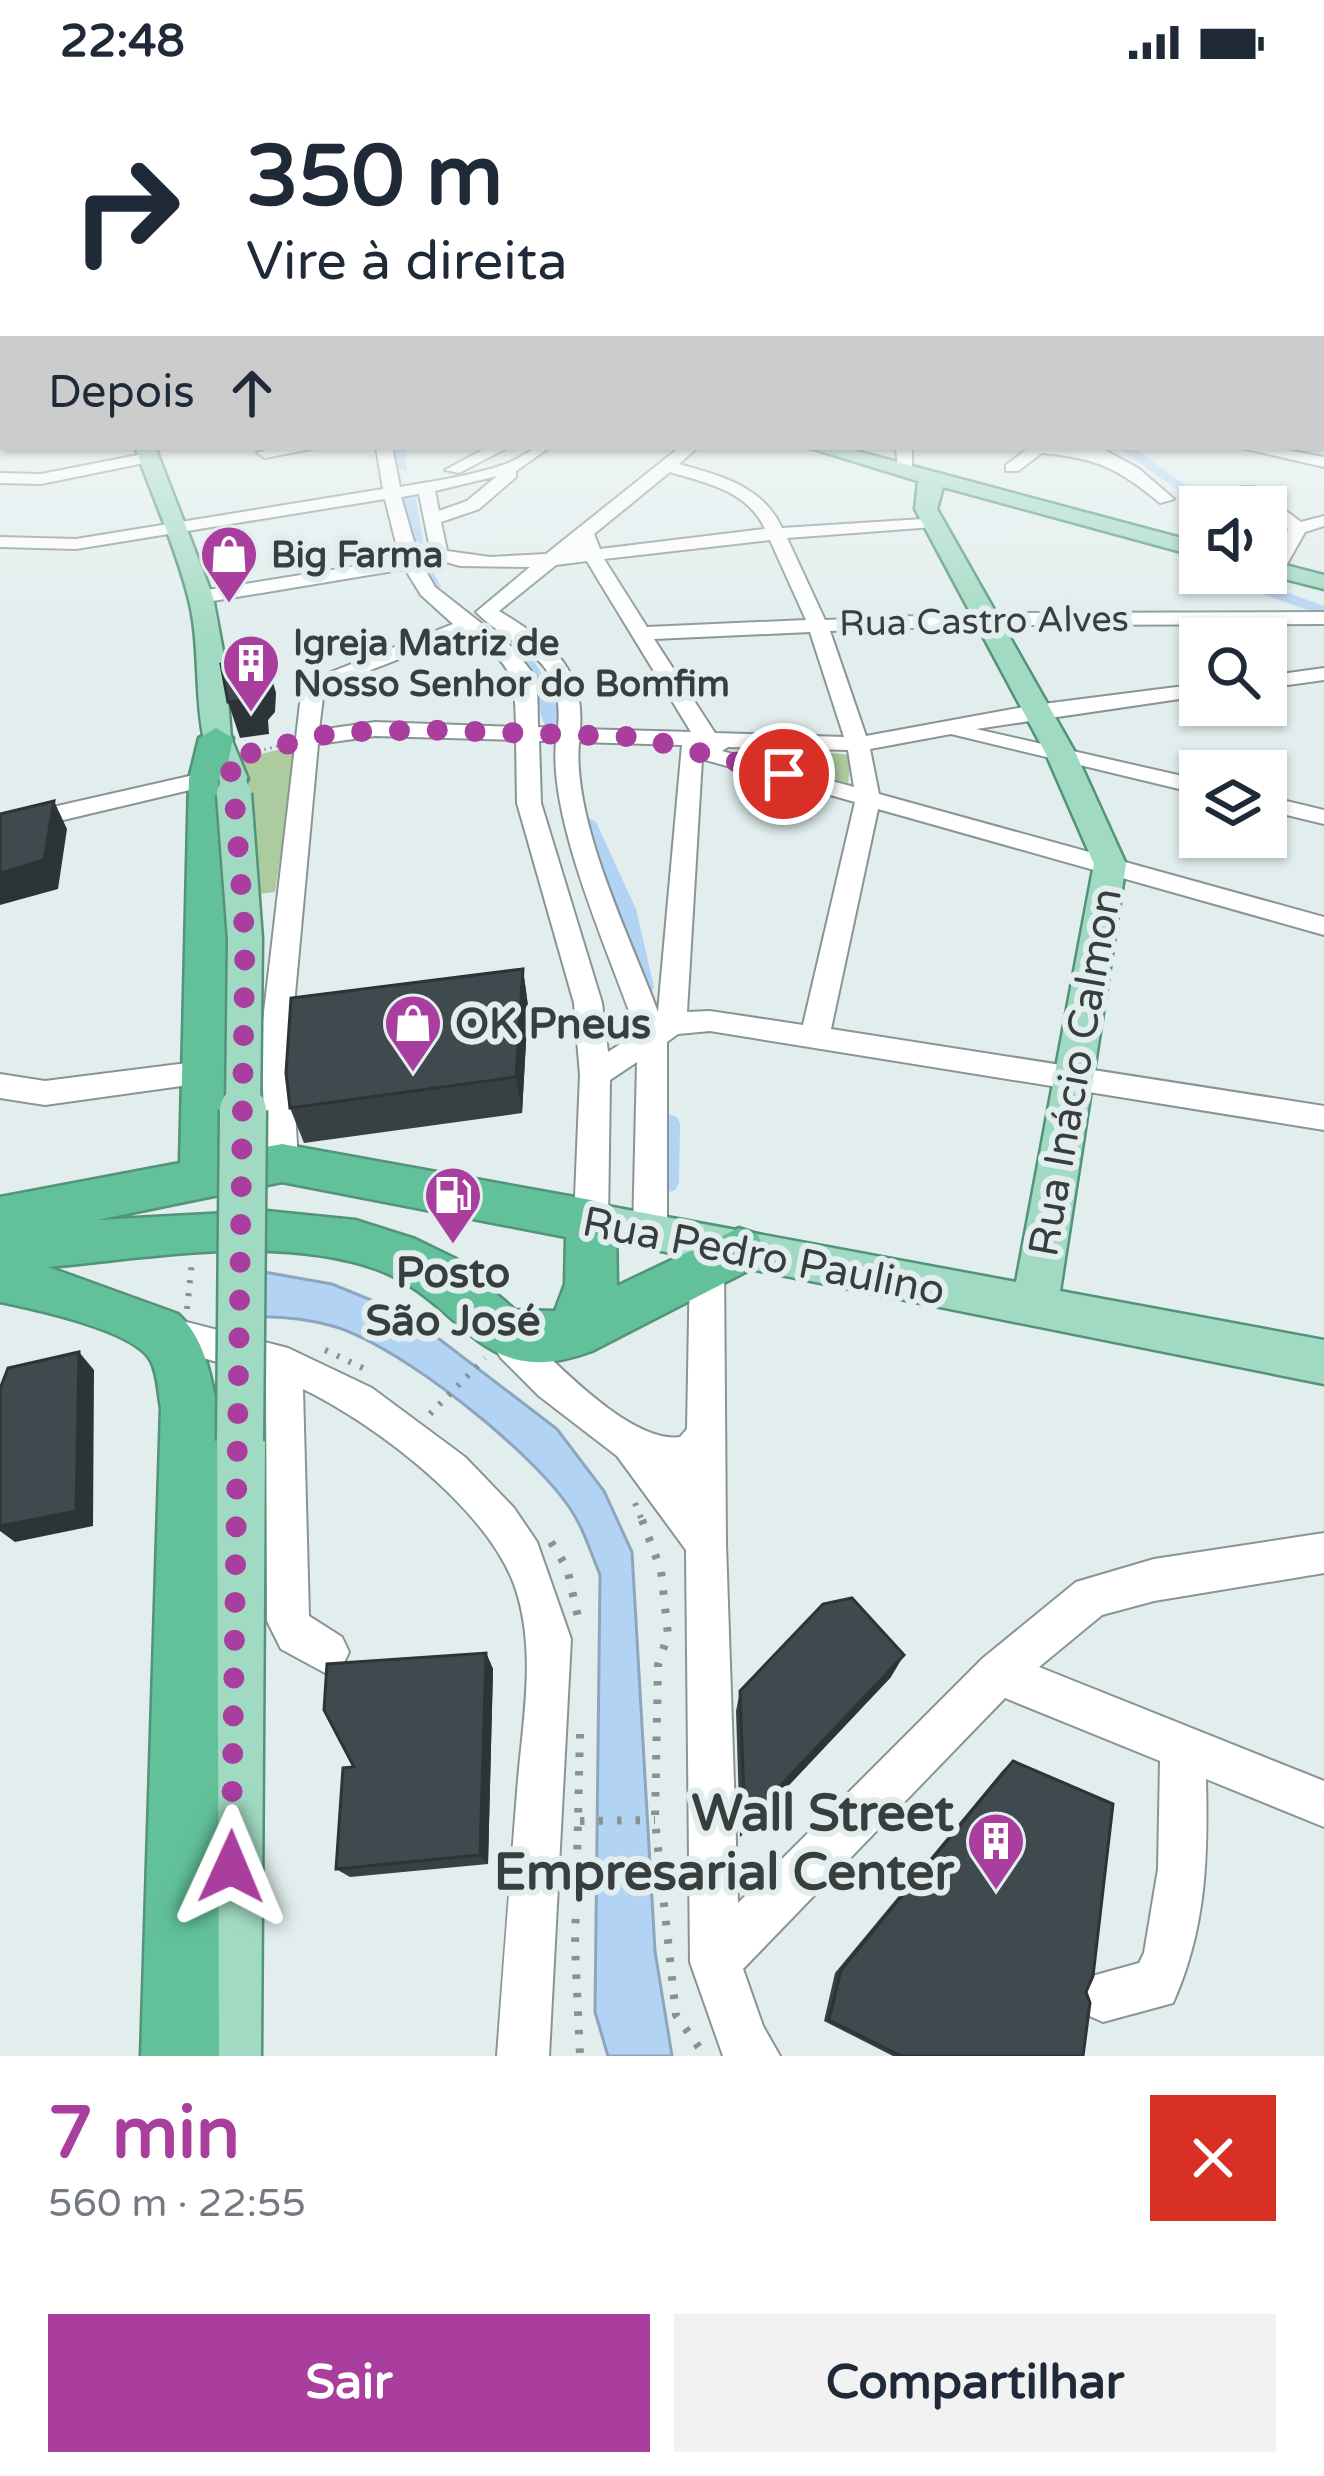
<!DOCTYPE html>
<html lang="pt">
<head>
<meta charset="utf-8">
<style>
	:root { --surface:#fff; --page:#f2f2f3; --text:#1f2937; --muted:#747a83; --accent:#aa3e9e }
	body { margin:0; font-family:"Varela Round",sans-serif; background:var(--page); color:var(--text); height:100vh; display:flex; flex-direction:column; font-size:45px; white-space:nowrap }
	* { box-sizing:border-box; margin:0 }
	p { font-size:39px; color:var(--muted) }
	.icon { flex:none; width:66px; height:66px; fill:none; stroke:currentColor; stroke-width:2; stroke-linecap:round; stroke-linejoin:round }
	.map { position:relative; height:1972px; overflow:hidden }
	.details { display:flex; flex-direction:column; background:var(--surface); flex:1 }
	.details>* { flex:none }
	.top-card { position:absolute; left:0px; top:0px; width:1326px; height:366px; box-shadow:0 3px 9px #0004; background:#fff; color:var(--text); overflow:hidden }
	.tools { position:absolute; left:1179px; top:402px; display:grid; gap:24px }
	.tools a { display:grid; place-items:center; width:108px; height:108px; border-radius:0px; background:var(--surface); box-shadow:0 3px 9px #0004; font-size:60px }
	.pin { position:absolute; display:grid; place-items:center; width:102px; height:102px; color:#fff; margin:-51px; border:6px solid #fff; border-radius:50%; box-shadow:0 3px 12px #0007 }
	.me { position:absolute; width:132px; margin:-66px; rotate:1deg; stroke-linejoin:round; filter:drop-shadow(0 0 9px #0008) }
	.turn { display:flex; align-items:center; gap:42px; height:252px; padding:0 48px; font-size:54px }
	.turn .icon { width:156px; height:156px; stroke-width:2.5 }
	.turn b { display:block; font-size:84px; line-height:102px }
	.then { display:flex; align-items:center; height:114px; padding:0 48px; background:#0003; gap:24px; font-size:45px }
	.round { display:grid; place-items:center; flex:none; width:126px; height:126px; border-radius:0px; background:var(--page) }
	.headline { display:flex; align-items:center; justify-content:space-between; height:204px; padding:0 48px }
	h1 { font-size:72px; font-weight:700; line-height:90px; color:var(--accent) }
	.cta { display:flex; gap:24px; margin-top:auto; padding:24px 48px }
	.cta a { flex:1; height:138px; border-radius:0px; background:var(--accent); color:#fff; font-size:48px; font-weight:700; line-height:138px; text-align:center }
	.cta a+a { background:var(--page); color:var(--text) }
	.status { display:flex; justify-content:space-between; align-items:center; height:84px; padding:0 60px; background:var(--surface); direction:ltr }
	.status svg { height:33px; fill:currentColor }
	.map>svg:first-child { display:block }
	.green { fill:#accc9f }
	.water { fill:#b3d3f4; stroke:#8ea6bd; stroke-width:3 }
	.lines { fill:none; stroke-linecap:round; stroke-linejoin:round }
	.canal { fill:#b3d3f4; fill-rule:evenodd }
	.minor-casing { stroke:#899595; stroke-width:4 }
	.major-casing { stroke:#539379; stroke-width:5 }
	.highway-casing { stroke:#539379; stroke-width:5 }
	.path-far2 { stroke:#899292; stroke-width:3; stroke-dasharray:1.5 4.5; stroke-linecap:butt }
	.path-far1 { stroke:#899292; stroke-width:6; stroke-dasharray:3 10; stroke-linecap:butt }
	.path { stroke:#899292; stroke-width:8; stroke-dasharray:4.5 14; stroke-linecap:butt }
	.minor { fill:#fff; fill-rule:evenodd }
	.major { fill:#a1dac2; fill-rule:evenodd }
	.highway { fill:#62c19a; fill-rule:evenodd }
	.major-bridge-far2-casing { stroke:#539379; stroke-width:30; stroke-linecap:butt }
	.major-bridge-far1-casing { stroke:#539379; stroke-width:39; stroke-linecap:butt }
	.major-bridge-casing { stroke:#539379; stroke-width:51; stroke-linecap:butt }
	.major-bridge-far2 { stroke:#a1dac2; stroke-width:27 }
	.major-bridge-far1 { stroke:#a1dac2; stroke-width:34 }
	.major-bridge { stroke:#a1dac2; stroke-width:46 }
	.wall { fill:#374043 }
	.shaded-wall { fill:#2d3437 }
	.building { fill:#404a4e; stroke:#2d3437; stroke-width:3 }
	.route { stroke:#aa3e9e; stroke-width:21; stroke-dasharray:0 37.8 }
	.labels { text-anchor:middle; stroke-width:12; stroke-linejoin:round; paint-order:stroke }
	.far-poi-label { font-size:36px; font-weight:bold; fill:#383d3d; stroke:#e1eeed; text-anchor:start }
	.far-street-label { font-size:36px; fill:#383d3d; stroke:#e1eeed }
	.poi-label { font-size:42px; font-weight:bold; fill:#383d3d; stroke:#e1eeed; text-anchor:start }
	.street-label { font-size:42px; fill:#383d3d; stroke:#e1eeed }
	.near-poi-label { font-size:51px; font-weight:bold; fill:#383d3d; stroke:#e1eeed; text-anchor:end }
</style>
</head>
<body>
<div class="status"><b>22:48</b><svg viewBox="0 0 49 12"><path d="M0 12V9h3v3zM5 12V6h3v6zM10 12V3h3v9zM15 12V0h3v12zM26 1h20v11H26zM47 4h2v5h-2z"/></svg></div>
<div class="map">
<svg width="1324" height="1972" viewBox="0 0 1324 1972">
	<rect width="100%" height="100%" fill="#e1eeed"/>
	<!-- green -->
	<g class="green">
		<path d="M743,660L852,671L848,699L746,674L737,667Z"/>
		<path d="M297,661L275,808L258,810L237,676Z"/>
	</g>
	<!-- water -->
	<path class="water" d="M253,1186L332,1200L408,1231L557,1345L604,1407L632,1468L655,1867L672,1972H608L595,1928L600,1491C591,1469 583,1443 569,1423C529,1365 404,1265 336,1243C308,1235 283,1232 254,1233Z"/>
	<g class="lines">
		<!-- canal -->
		<g class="canal">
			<path d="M393,363H405L407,387L395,384Z"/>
			<path d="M1118,363H1132L1217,423H1201Z"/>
			<path d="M409,411L416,415L427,478L441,502L438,505H428L413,478L402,415Z"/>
			<path d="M1264,491L1269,493L1272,503L1324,522V532L1260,509L1256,496Z"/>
			<path d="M486,548C528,546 556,610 562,644L559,648H547L527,591L486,554Z"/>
			<path d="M586,732L596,738L636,825L654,903L651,909L643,911L632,903L614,825L576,738Z"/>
			<path d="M668,1030L677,1033L680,1040L679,1098L675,1106L666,1109L657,1106L653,1098L656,1040L659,1033Z"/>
		</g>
		<!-- minor casing -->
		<g class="minor-casing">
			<g id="minor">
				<rect x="1323" y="325" width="1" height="10"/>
				<path d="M275,363H321L265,374L257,369Z"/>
				<path d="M376,363H392L400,403C435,397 471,392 506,380C524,373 530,363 550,363L516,387V393L479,425L441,438L447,467L490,473L546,470L680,363H698L679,380C720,392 762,401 782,444L939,434L942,438L933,443L787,454L825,536L988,529L1324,528V540L988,541L830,547L866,652L1035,621L1200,600V612L976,645L1200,696V710L951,650L870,665L879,710L1324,833V851L878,725L831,945L1324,1022V1046L710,947L678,950L667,958V1149L662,1159L650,1163L638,1159L633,1149L637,978L610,996L608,1137L603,1147L591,1151L579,1147L574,1137L580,991L574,919L517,719L516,656L375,652L318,660L291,954L298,1079L293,1088L282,1092L271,1088L266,1079L261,954L301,611L326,590L453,540L421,511L405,485L201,519L191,513L201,507L400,475L385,415L76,465L0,463V453L76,455L383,405ZM670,388C707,399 748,407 765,445L600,465L594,450ZM497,392L467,417L439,427L435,407ZM419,410L432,474L460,482L530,483L476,528C519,570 565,570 558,644L538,643L537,595L514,565L435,503L419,475L401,413ZM770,456L806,536L647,543L604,475ZM587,477L597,494L691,648L580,645C585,582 548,557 499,527L556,481ZM810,548L844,653L715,649L654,555ZM466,549C512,580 515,589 516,643L375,638L319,646L323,613L340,598ZM539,657H556C548,737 610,870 637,949L608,968L602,919L541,719ZM579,658L682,661L658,928C630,852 572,738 579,658ZM728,663L848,666L854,703L722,667ZM702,675L855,718L803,941L710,927L687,928Z"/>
				<path d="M488,363H509L459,389L445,386Z"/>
				<path d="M896,363H912V390L898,387Z"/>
				<path d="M1030,363H1099L1138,384L1174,415L1160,419C1118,384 1096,374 1042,369L1018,387H1006V381Z"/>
				<path d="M1237,363H1270L1324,373V383Z"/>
				<path d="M148,369L154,371V377L41,400L0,399V389L41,390Z"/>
				<path d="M1242,403H1254L1301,438L1324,432V442L1305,448L1282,489H1268L1266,484L1288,445L1266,428V423L1242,411Z"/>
				<path d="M1324,584V596L1266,604V592Z"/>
				<path d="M207,688L215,690V700L0,751V735Z"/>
				<path d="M1266,712L1324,726V740L1266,726Z"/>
				<path d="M203,977L214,980L218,988L214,996L203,999L45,1021L0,1014V990L45,997Z"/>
				<path d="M707,1163L719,1167L724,1178L726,1460L738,1819L983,1574L1076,1498L1154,1475L1324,1449V1489L1154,1517L1102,1531L1039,1583L1324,1697V1743L1206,1695C1208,1775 1206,1845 1173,1919L1103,1938L1085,1930L1077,1912L1085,1894L1139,1879L1144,1869L1158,1785L1160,1677L1005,1614L743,1885L763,1942L780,1972H723L690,1878L686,1466L617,1372L539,1312L501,1274L483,1246L488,1235L501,1230C519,1237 530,1254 544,1268C573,1296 637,1359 680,1353L687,1345L690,1178L695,1167Z"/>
				<path d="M163,1232L288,1264L372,1304L465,1373L514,1424L537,1458L571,1555L549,1972H497C503,1884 510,1796 517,1708C522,1639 538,1566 514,1500C485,1423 375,1340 303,1305L309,1532L342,1553L349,1568L342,1583L327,1590L281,1565L267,1537L266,1291L150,1260L145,1248L150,1236Z"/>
			</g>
		</g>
		<!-- major casing -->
		<g class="major-casing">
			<g id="major">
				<path d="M135,363H155L213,513L225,578L231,654L248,695L244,701H222C187,646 205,574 188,512C175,461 152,412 135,363Z"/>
				<path d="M807,363H841L1200,459V473L943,403L937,425L1076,670L1126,780L1060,1207L1324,1256V1300L576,1150L569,1137L576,1124L591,1119L1016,1198L1094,780L1046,670L915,425L918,397Z"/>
				<path d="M1266,476L1324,491V505L1261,489H1266Z"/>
				<path d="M240,1333L258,1340L265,1357L261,1972H193L215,1357L222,1340Z"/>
			</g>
		</g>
		<!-- highway casing -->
		<g class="highway-casing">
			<path id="highway" d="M216,644L233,654L225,695L228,1070L282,1060L591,1116L609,1122L616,1137L617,1202L739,1144L757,1150L765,1166L757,1182L592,1267C478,1310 465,1217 376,1185C275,1150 151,1174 48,1183L178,1230C204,1254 211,1291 217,1324L219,1972H141L161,1324C158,1309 158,1290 151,1277C135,1246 34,1225 0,1218V1113L180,1079L189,695L199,654ZM282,1098L566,1153L565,1200L555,1227L515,1226L456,1175L415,1155L355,1136L266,1127L97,1136Z"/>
		</g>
		<!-- path-far2 -->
		<path class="path-far2" d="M247,670L282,661"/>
		<!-- path-far1 -->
		<g class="path-far1">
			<path d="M187,1225L192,1177"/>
			<path d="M325,1266L369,1287"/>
			<path d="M430,1330L485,1274"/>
			<path d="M635,1419L643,1439"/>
		</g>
		<!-- path -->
		<g class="path">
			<path d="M642,1436L661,1486L668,1551L658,1581L655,1736L676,1931L705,1972"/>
			<path d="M551,1458L567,1484L580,1542"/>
			<path d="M580,1650L575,1862L580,1972"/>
			<path d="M580,1737L655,1736"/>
		</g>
		<!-- minor -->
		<use href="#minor" class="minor"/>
		<!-- major -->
		<use href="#major" class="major"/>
		<!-- highway -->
		<use href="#highway" class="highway"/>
		<!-- major-bridge-far2 casing -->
		<g class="major-bridge-far2-casing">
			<path id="major-bridge-far2" d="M233,695L234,713"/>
		</g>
		<!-- major-bridge-far1 casing -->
		<g class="major-bridge-far1-casing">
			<path id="major-bridge-far1" d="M234,710L245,855L243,1029"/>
		</g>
		<!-- major-bridge casing -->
		<g class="major-bridge-casing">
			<path id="major-bridge" d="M240,1357L243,1026"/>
		</g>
		<!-- major-bridge-far2 -->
		<use href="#major-bridge-far2" class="major-bridge-far2"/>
		<!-- major-bridge-far1 -->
		<use href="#major-bridge-far1" class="major-bridge-far1"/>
		<!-- major-bridge -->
		<use href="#major-bridge" class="major-bridge"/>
	</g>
	<!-- wall -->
	<g class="wall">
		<path d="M523,885L528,922L522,1029L304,1059L290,1024Z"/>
		<path d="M486,1569L493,1585L488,1780L350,1793L336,1785L354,1683Z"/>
		<path d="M891,1593L740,1753L736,1627L740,1607Z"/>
		<path d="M1013,1677L1086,1908L1083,1972H893L824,1937L835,1889L1003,1686Z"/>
	</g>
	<!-- shaded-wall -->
	<g class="shaded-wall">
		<rect x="0" y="295" width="3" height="30"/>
		<path d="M266,573L276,609L275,628L268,636L269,650L240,654L228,618L258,600Z"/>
		<path d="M54,717L67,745L58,805L0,821V789Z"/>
		<path d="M523,885L528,922L522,1029L516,993Z"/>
		<path d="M79,1268L94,1286L93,1442L15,1458L0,1447V1442Z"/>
		<path d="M486,1569L493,1585L488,1780L480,1771Z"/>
		<path d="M904,1571L891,1593L740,1753L745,1739Z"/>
	</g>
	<!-- building -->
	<g class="building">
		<path d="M266,573L265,592L258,600V614L228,618L221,580Z"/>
		<path d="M54,717L44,776L0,789V730Z"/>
		<path d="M523,885L516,993L290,1024L286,989L291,914Z"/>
		<path d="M79,1268L76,1427L0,1442V1305L8,1284Z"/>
		<path d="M852,1514L904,1571L745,1739L740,1607L823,1520Z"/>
		<path d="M486,1569L480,1771L336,1785L343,1684L354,1683L324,1626L327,1580Z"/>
		<path d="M1013,1677L1113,1720L1093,1892L1086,1908L1090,1919L1083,1972H901L829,1936L841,1886Z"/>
	</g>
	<!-- sky -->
	<linearGradient id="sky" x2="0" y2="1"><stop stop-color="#93c0ed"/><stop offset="0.51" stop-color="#f2f7f7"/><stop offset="1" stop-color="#f2f7f7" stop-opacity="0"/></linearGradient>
	<rect width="1324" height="560" fill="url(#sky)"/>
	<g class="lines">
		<!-- route -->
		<path class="route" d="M231,1783L245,855L233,695L227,675L336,648L432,646L638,653L784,690"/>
	</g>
	<!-- icons -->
	<defs>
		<g id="shop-pin" transform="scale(3)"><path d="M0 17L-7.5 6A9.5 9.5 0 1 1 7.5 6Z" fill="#aa3e9e" stroke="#e1eeed"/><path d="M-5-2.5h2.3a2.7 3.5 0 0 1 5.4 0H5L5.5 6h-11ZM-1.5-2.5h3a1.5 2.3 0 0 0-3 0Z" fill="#fff"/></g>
		<g id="building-pin" transform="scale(3)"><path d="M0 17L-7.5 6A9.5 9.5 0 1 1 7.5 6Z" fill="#aa3e9e" stroke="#e1eeed"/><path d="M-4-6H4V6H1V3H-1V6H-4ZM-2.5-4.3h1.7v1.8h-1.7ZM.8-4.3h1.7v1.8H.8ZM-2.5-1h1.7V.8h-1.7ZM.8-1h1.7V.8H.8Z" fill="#fff"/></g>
		<g id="fuel-pin" transform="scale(3)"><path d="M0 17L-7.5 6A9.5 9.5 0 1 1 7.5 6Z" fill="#aa3e9e" stroke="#e1eeed"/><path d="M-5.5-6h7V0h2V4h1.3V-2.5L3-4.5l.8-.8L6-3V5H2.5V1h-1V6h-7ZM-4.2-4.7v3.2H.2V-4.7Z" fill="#fff"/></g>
	</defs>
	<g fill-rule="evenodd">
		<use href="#shop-pin" x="229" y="470"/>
		<use href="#building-pin" x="251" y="579"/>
		<use href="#shop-pin" x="413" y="939"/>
		<use href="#fuel-pin" x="453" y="1111"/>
		<use href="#building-pin" x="996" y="1757"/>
	</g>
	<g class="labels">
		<!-- far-poi labels -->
		<g class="far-poi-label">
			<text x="271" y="483">Big Farma</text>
			<text x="293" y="571">Igreja Matriz de<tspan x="293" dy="41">Nosso Senhor do Bomfim</tspan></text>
		</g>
		<!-- far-street labels -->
		<g class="far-street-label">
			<text transform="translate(984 536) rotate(-1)" y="13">Rua Castro Alves</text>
		</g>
		<!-- poi labels -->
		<g class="poi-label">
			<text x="455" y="954">OK Pneus</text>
			<text x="453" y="1203" text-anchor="middle">Posto<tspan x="453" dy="48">São José</tspan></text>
		</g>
		<!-- street labels -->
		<g class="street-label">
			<text transform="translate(1074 988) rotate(-80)" y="15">Rua Inácio Calmon</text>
			<text transform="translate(764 1171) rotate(11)" y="15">Rua Pedro Paulino</text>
		</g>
		<!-- near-poi labels -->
		<g class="near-poi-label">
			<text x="954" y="1746">Wall Street<tspan x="954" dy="59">Empresarial Center</tspan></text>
		</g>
	</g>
</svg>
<div class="tools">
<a><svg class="icon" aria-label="sound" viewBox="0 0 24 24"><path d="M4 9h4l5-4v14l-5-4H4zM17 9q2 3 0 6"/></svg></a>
<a><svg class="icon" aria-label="search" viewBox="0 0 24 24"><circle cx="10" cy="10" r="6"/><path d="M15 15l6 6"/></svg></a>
<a><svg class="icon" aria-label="layers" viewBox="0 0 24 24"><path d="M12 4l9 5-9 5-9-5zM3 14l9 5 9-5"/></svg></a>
</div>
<div class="pin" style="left:784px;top:690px;background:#d93025"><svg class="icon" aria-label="arrive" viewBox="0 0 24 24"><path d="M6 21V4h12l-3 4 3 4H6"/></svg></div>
<svg class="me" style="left:231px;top:1783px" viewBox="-20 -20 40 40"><path d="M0-17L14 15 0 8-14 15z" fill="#aa3e9e" stroke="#fff" stroke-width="4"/></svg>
<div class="top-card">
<div class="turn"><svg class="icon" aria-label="right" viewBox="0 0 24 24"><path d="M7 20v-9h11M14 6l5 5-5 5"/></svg><div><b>350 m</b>Vire à direita</div></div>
<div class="then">Depois<svg class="icon" aria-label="ahead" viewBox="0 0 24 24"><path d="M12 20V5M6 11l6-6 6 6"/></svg></div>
</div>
</div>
<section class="details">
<div class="headline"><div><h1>7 min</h1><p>560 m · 22:55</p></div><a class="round" style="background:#d93025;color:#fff"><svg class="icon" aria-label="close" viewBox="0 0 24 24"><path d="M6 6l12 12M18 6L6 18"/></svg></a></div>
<div class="cta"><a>Sair</a><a>Compartilhar</a></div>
</section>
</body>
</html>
